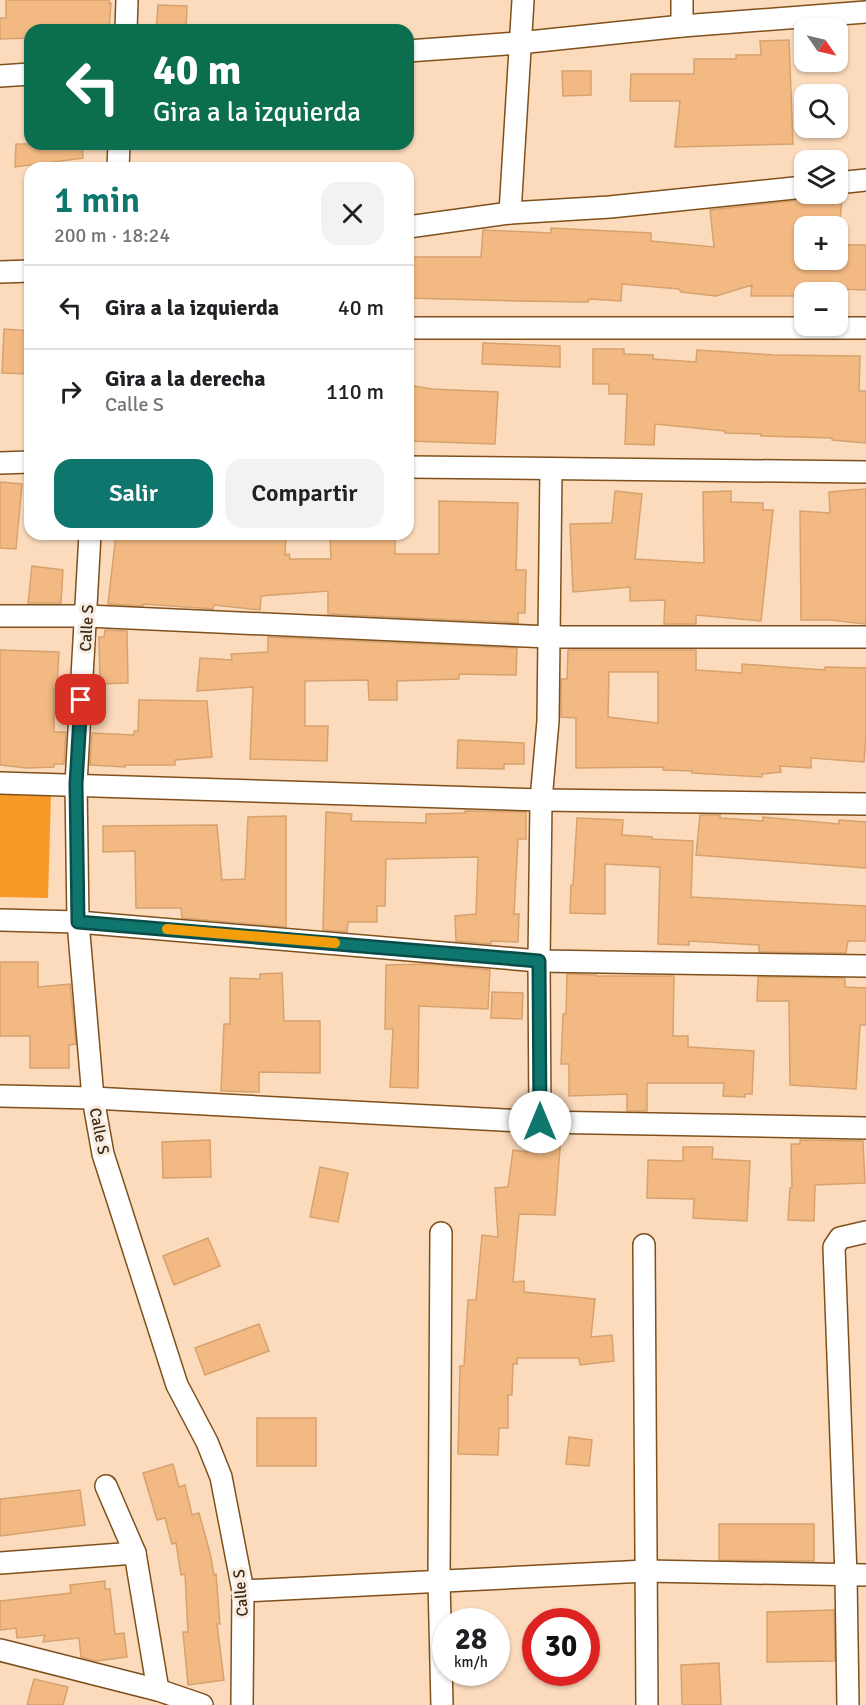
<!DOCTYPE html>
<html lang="es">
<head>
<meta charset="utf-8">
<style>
	:root { --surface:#fff; --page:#f2f2f2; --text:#202124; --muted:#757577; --line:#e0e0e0; --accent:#0f766e }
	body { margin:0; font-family:Signika,sans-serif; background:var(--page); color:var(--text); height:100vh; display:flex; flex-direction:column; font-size:22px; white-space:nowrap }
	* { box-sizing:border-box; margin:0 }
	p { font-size:20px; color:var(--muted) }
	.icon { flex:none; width:33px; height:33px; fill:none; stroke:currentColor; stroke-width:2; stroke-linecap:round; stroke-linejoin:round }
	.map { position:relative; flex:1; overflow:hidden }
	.details { position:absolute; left:24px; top:162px; width:390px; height:378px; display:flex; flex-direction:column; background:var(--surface); border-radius:18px; box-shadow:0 2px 4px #0004 }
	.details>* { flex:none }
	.guide { position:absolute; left:24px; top:24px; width:390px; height:126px; border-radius:18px; box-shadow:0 2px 4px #0004; background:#0b6e4f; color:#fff; overflow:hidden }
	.needle { width:39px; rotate:124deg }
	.tools { position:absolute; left:794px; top:18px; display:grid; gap:12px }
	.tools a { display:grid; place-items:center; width:54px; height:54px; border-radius:12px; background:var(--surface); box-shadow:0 2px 4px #0004; font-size:30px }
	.speed { position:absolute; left:432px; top:1608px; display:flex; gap:12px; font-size:30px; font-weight:700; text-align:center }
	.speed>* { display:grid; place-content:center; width:78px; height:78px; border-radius:50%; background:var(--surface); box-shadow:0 2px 4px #0004; line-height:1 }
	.speed small { font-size:15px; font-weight:400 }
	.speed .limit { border:9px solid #d22; background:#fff; color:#111 }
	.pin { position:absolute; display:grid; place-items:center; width:51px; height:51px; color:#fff; margin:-26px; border-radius:12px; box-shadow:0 3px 9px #0006 }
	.me { position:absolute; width:66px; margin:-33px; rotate:0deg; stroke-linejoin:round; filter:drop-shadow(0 0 4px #0008) }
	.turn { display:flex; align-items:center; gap:21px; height:126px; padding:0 30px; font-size:27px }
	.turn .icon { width:78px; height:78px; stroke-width:2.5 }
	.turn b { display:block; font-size:42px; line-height:51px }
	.round { display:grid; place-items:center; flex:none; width:63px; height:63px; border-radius:18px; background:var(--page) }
	.summary { display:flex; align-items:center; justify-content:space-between; height:102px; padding:0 30px }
	h1 { font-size:36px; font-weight:600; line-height:45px; color:var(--accent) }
	.primary-button { display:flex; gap:12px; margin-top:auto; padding:12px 30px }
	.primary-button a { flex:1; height:69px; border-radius:18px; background:var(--accent); color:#fff; font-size:24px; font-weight:600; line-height:69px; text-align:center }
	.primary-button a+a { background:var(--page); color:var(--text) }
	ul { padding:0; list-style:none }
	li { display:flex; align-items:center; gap:18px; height:84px; padding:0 30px; border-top:2px solid var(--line) }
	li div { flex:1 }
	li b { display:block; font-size:22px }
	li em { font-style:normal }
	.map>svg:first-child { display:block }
	.green { fill:#f79926 }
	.building { fill:#f2b982; stroke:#d6a26f; stroke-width:1.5; fill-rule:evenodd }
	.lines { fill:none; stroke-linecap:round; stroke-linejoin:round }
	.street-casing { stroke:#7f501c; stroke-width:24 }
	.street { stroke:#fff; stroke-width:21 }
	.route-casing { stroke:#0a4d48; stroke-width:15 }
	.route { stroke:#0f766e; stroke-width:10 }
	.slow { stroke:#f59e0b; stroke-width:10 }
	.labels { text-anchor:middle; stroke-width:6; stroke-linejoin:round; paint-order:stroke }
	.street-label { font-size:16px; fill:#3f2a15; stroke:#f7ece2 }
</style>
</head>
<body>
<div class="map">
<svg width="866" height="1705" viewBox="0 0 866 1705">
	<rect width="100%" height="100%" fill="#fcdbbc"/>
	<!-- green -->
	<path class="green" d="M0,793L51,794L48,898L0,897Z"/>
	<!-- building -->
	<g class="building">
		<path d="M6,0H109V3H111L109,30H30V38L0,39V18H6Z"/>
		<path d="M158,5L187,6L186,30H156Z"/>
		<path d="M789,40L793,144L675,147L680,101H630L631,74H694V59H736V55H761L760,41Z"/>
		<path d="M562,71H591V95L563,96Z"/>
		<path d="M16,144H82L83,158L15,167Z"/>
		<path d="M821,195L842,196L839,236H846V245H866V290L811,288V292H804V296H751L752,285L716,296L681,292L679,289L622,284L621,301L589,299L588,302L516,301L408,298V257H481L483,230L551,233V228L651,233V241L714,247L710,210L820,198ZM804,226H837V260H804Z"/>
		<path d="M4,329L30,331V374L2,373Z"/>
		<path d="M483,343L560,346V367L482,364Z"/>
		<path d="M593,349H624V354L653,355V359L696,362L697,350L774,355L860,356L859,391H866V443L832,440V438L761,436V434L725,433V431L655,424L654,445L625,444L627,394H609V384H593Z"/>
		<path d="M408,385L432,389L498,392L495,444L408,441Z"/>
		<path d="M0,482L22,484L16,549L0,548Z"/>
		<path d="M866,489V624L830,620H801L800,511L830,513L829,492Z"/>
		<path d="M615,491L642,494L635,559L704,563L703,492L731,491V502L763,503V510H773L761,621L696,615V624H664L665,600L630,601V587L573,592L570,524L612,523Z"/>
		<path d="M439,501L518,503L516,570H526L525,613H518V623L328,614V591L261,596L260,610L214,605L213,609L143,604V606L108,604L116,534H286L285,555L289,554L290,559H331L330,534H395V554H439Z"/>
		<path d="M32,566L63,570L61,603H28Z"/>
		<path d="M105,630L127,631L128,683L100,684L99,637H104Z"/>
		<path d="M268,637L517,648L516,675L459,674V679L397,681V700H369L368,680L305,681V726H328L327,761L250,759L253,687L197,691L200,658L232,660L231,654L268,652Z"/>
		<path d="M0,650L59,652L57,688H54V732H66L64,764H54V767L27,768L0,765Z"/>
		<path d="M568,650H696V670L742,673V664L825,670V667L866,668V734L864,762L811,758V768L780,766L781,772L762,774V777L692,773V771L663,770L664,767L576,768V718L561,717V679H567ZM609,672H658V723L608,717Z"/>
		<path d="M139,700L207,701L212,757L175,760V765H125V767L90,765L92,733L134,735V731H138Z"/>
		<path d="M458,740L524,743V764H504V769L457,768Z"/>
		<path d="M465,811L526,812V839H518L514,914H519L518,942L491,941V944L456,941L455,916L476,914L478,857L386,859L385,906H377V922H348L347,932L323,930L326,812L352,814L351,821L426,823V814L465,813Z"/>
		<path d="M700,815H720V818L763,821V817L839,824V820L866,822V868L696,855Z"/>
		<path d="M286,816V927L182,918L181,908H136L135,851L103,852V826L217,825L222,880L245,879L248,817Z"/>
		<path d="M577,818L623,820L622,835L652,837V839L693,841L691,897L866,906V941H848L846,953L759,952V945L689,941V945L658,944L660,867L605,864V914L570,913L571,885H573Z"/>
		<path d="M0,962H38V987L70,984L76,1044L69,1045V1068H30V1036H0Z"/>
		<path d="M429,964L490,970L488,1009L419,1006L418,1088L390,1087L393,1029H385L386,965Z"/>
		<path d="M282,973L284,1021H320V1073L259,1072V1092L221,1091L224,1024H230V978L260,979V974Z"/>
		<path d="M567,974L596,975V976H674L673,1036H688V1047L754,1051L752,1094H745V1097L723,1096L724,1083H647V1111H627V1094L569,1096V1064H561L563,1014H566Z"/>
		<path d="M758,977L845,978V987L866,988V1025H860L856,1089L790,1085L789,1001H757Z"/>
		<path d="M492,992L523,993L522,1019L491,1018Z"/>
		<path d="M528,1134L561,1135L555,1215L519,1214L513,1282L524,1281V1292L595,1299L591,1337L612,1335L614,1361L580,1365L579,1358H517V1364H513L512,1395H508V1428H499L498,1455L458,1454L460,1366H464L468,1300H476L482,1235L498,1237L495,1188L508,1187L513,1150L528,1152Z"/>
		<path d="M210,1140L211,1177L163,1178L162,1142Z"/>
		<path d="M800,1140L863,1141L865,1183L815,1185L814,1221L788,1220L790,1188H792L791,1144H800Z"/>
		<path d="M683,1147H713L712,1159L750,1161L747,1221L693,1218L694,1199L647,1198L648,1160L683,1161Z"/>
		<path d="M320,1167L348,1173L338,1222L310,1217Z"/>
		<path d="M208,1238L220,1266L174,1285L163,1256Z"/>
		<path d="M259,1324L269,1351L205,1375L195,1348Z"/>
		<rect x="257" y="1418" width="59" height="48"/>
		<path d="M569,1437L592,1440L589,1466L566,1464Z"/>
		<path d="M173,1464L179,1487L185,1485L192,1515L199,1513L210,1553L214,1575L216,1574L220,1624H217L224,1680L188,1685L183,1632H188L185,1574L181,1575L176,1543L172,1544L165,1518L157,1520L143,1473Z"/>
		<path d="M80,1490L85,1525L0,1536V1499Z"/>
		<path d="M719,1524H814V1561L719,1560Z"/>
		<path d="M105,1581V1589H110L115,1634L124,1633L127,1657L96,1661L81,1657L79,1638L43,1642L45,1635L17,1638L16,1628L0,1630V1601L71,1593L70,1585Z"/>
		<path d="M834,1610L835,1661L767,1662V1612Z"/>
		<path d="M719,1663L721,1705H682L681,1665Z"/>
		<path d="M34,1679L68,1687L63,1705H27Z"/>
	</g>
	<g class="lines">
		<!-- street casing -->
		<g class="street-casing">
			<g id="street">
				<path d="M682,0V26"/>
				<path d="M126,30L127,0"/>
				<path d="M408,51L519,43L682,26L866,12"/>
				<path d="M0,76L30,74"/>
				<path d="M118,168L119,144"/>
				<path d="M837,183L866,180"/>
				<path d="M510,213L523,0"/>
				<path d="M408,227L510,213L610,207L804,187"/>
				<path d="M0,272L30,271"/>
				<path d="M408,328H866"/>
				<path d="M0,463L30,462"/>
				<path d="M408,467L866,472"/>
				<path d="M90,534L76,784L78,922L93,1098L103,1154L177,1385L207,1442L221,1477L243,1591L242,1705"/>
				<path d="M0,616H87L549,637H866"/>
				<path d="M0,783L541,800L866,804"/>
				<path d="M0,920L78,922L539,961L866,966"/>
				<path d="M0,1096L93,1098L540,1122L866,1128"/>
				<path d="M540,1122L539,961L541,800L548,721L551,469"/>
				<path d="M441,1233L439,1580L442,1705"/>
				<path d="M644,1245L647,1705"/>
				<path d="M106,1486L135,1553L158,1690"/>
				<path d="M0,1563L135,1553"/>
				<path d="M243,1591L646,1571L866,1575"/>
				<path d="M0,1650L158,1690L202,1705"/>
				<path d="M848,1705L846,1576L834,1247L840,1238L866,1232"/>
			</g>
		</g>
		<!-- street -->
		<use href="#street" class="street"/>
	</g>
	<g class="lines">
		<!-- route casing -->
		<g class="route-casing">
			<path id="route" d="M81,700L76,784L78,922L539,961L540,1122"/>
		</g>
		<!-- route -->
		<use href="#route" class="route"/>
		<!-- slow -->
		<path class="slow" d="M167,929L335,943"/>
	</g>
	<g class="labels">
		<!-- street labels -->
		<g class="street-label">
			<text transform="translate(86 628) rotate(-87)" y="6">Calle S</text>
			<text transform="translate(100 1131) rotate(79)" y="6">Calle S</text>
			<text transform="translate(240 1593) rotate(-95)" y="6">Calle S</text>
		</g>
	</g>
</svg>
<div class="tools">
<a><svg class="needle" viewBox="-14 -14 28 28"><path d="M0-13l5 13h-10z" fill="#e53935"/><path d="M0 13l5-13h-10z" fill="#757577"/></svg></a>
<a><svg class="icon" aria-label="search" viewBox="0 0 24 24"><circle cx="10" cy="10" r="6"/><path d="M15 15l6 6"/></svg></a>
<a><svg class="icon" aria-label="layers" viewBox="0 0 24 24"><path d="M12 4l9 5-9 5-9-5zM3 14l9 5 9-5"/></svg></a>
<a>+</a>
<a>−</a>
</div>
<div class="speed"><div>28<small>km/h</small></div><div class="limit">30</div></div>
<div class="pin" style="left:81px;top:700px;background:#d93025"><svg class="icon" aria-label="arrive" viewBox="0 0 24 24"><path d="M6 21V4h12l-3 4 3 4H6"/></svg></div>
<svg class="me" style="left:540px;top:1122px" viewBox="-20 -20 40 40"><circle r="19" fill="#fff"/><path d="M0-13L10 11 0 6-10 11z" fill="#0f766e"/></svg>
<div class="guide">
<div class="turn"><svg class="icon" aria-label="left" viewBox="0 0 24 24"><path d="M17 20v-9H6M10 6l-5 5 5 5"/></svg><div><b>40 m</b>Gira a la izquierda</div></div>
</div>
<section class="details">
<div class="summary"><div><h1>1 min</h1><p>200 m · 18:24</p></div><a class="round"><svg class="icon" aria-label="close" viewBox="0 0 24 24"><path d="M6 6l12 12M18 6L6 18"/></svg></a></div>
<ul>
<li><svg class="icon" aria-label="left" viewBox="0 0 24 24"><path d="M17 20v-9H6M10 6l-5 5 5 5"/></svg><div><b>Gira a la izquierda</b></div><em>40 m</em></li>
<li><svg class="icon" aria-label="right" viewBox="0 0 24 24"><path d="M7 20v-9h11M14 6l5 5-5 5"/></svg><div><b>Gira a la derecha</b><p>Calle S</p></div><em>110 m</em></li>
</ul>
<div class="primary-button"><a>Salir</a><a>Compartir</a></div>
</section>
</div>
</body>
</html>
